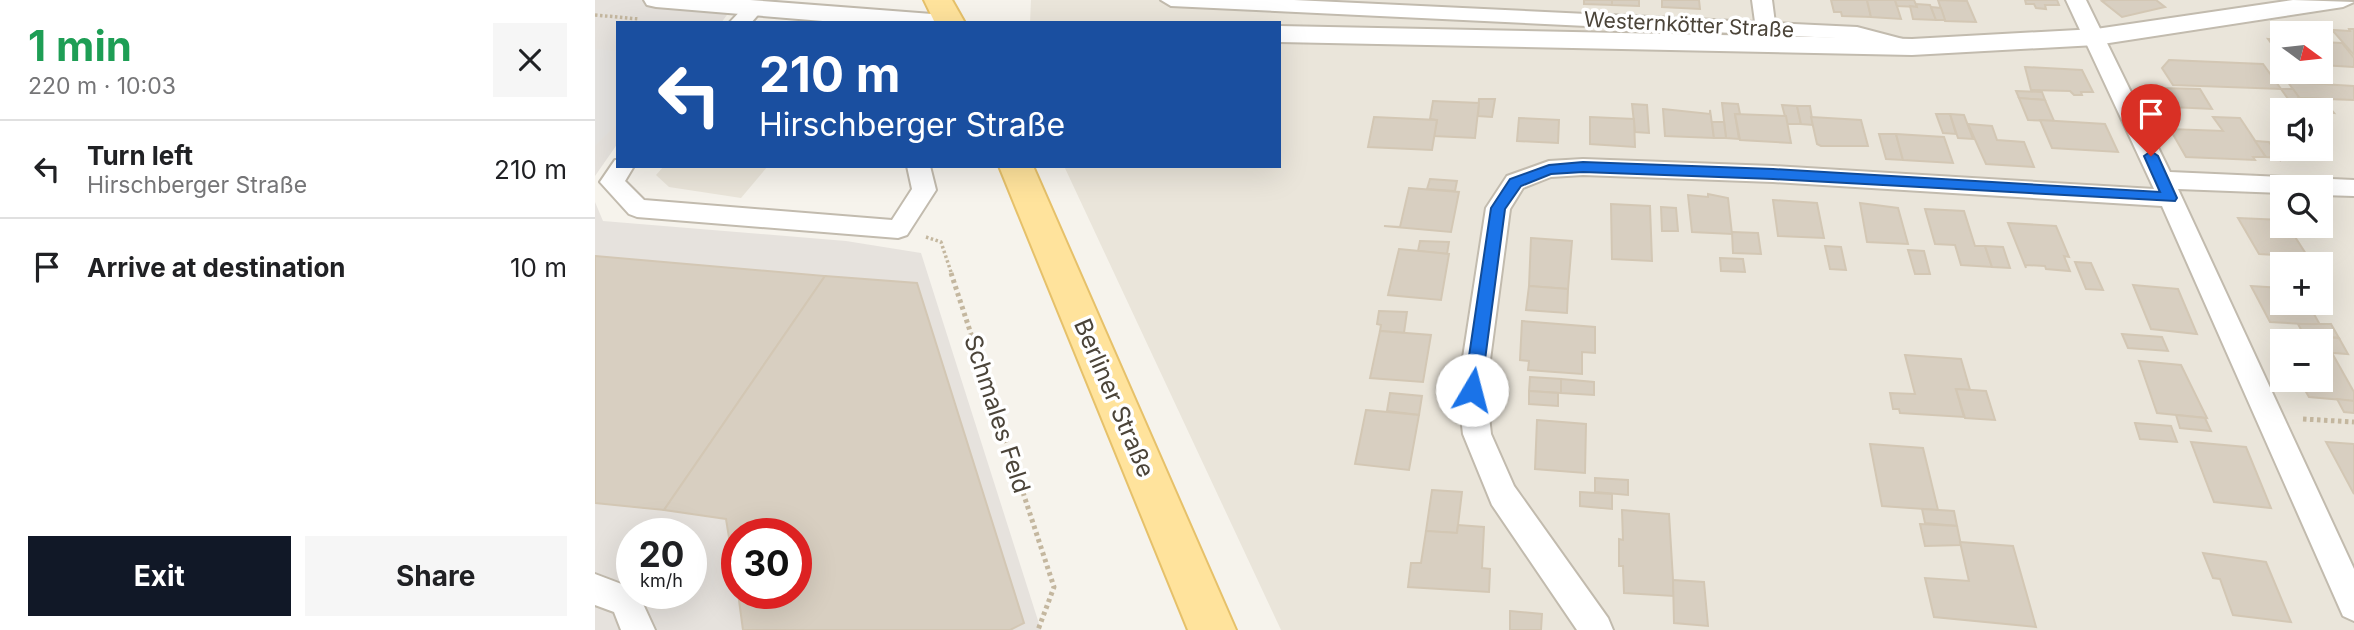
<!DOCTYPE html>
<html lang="en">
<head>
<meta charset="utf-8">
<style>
	:root { --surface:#fff; --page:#f6f6f6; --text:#202124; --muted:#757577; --line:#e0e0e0; --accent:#111827 }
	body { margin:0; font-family:Inter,sans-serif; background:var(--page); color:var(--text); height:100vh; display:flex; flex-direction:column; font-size:26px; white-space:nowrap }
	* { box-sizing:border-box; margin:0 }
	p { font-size:23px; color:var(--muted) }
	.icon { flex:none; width:38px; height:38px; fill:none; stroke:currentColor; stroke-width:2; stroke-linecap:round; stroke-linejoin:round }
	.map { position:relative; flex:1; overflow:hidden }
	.sheet { display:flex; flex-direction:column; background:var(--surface); width:595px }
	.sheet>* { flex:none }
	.top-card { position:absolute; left:21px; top:21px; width:665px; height:147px; border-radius:0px; box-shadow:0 7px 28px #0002; background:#1a4fa0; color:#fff; overflow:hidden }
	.needle { width:46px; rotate:105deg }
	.tools { position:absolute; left:1675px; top:21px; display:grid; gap:14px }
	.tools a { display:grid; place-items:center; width:63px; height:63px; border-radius:0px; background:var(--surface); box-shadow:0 7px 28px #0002; font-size:35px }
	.speed { position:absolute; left:21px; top:518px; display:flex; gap:14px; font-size:35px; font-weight:700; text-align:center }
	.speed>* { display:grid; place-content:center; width:91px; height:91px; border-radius:50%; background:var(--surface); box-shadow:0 7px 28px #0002; line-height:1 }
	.speed small { font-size:18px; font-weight:400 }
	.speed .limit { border:10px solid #d22; background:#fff; color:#111 }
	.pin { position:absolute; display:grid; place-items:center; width:60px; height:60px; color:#fff; margin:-72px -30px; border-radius:50% 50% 50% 0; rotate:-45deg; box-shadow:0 0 7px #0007 }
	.pin .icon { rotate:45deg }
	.me { position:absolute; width:77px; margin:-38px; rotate:8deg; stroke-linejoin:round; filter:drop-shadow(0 0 5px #0008) }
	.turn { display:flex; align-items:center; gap:24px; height:147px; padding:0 28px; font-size:32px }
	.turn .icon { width:91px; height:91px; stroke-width:2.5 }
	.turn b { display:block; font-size:49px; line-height:60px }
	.round { display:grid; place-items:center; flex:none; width:74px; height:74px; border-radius:0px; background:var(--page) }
	.headline { display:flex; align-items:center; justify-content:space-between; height:119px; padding:0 28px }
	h1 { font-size:42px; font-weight:700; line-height:52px; color:#1e9e55 }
	.cta { display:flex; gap:14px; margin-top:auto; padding:14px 28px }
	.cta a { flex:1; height:80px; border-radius:0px; background:var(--accent); color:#fff; font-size:28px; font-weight:700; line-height:80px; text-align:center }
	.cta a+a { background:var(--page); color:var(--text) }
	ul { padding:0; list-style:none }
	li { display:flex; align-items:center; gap:21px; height:98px; padding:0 28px; border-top:2px solid var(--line) }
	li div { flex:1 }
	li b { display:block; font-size:26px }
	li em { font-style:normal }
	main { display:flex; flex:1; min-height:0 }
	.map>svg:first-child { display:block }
	.residential { fill:#eae5da; fill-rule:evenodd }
	.industrial { fill:#e6e2dd; fill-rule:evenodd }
	.parking { fill:#e5e3e0 }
	.building { fill:#d8cfc1; stroke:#d3c7b4; stroke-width:2 }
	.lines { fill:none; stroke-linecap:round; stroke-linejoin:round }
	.minor-casing { stroke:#c2bbae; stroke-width:4 }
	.tertiary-casing { stroke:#c2bbae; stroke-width:4 }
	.primary-casing { stroke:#e6c16a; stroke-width:4 }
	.path-far1 { stroke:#c4b79f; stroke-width:3.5; stroke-dasharray:2.5 2.5; stroke-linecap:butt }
	.path { stroke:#c4b79f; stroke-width:5; stroke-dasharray:3.5 3.5; stroke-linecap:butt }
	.minor { fill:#fff; fill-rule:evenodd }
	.tertiary { fill:#fff; fill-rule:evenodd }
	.primary { fill:#ffe39c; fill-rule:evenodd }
	.route { fill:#1a73e8; stroke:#114b97; stroke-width:2 }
	.labels { text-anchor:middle; stroke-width:7; stroke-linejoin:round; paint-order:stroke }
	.far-street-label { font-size:21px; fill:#4b4439; stroke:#fff }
	.street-label { font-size:24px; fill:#4b4439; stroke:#fff }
</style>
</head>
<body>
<main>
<section class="sheet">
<div class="headline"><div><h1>1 min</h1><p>220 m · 10:03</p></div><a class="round"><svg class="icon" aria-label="close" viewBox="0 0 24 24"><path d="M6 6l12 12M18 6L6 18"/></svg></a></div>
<ul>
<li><svg class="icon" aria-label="left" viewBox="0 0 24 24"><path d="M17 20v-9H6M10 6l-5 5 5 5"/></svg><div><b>Turn left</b><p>Hirschberger Straße</p></div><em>210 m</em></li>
<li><svg class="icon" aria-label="arrive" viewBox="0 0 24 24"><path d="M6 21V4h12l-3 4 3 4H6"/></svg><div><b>Arrive at destination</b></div><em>10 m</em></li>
</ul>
<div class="cta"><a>Exit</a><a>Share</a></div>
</section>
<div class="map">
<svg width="1759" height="630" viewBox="0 0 1759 630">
	<rect width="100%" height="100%" fill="#f6f3ec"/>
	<!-- residential -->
	<g class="residential">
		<path d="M436,0H1759V630H686L469,166H684V23H435ZM1687,33H1726V72H1687ZM1687,110H1726V149H1687ZM1687,187H1726V226H1687ZM1687,264H1726V303H1687ZM1687,341H1726V380H1687Z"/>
		<path d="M69,166H173L146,198L74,187L61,175Z"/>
	</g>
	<!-- industrial -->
	<g class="industrial">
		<path d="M0,0H143L126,23H23V143L0,176Z"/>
		<path d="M0,202L8,221L251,241L326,253L446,630H0ZM37,534H96V593H37ZM142,534H201V593H142Z"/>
	</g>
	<!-- parking -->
	<path class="parking" d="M0,49L23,51V123L0,146Z"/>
	<!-- building -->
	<g class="building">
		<path d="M989,0H1017V5L989,4Z"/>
		<path d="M1017,0H1044V6L1017,5Z"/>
		<path d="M1067,0H1104L1105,9L1067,7Z"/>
		<path d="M1236,0H1272L1276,17L1247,16L1246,12H1239Z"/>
		<path d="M1272,0H1300L1306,19L1276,17Z"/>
		<path d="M1300,0H1319L1322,7L1302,6Z"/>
		<path d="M1343,0L1372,1L1381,22L1350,21Z"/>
		<path d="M1430,0H1462L1464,5H1450L1451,9L1441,8L1439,4H1431Z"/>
		<path d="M1513,0H1561L1570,7L1527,17L1507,1Z"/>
		<path d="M1321,4L1335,5L1341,20L1318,19L1315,6L1322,7Z"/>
		<path d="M1336,7L1346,8L1350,20H1341Z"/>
		<path d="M1754,29H1759V55L1737,30L1755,31Z"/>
		<path d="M1673,39L1687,40V58Z"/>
		<path d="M1726,42L1747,43L1759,58V67L1726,65Z"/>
		<path d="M1574,60L1668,64L1686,89L1578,85L1567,68Z"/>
		<path d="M1430,67L1487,70L1498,92H1486L1487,95H1479L1475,91L1436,90Z"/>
		<path d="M1693,82L1759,86V100L1704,98Z"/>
		<path d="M1564,88L1605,89L1617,109L1576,107Z"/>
		<path d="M1686,89H1698L1713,110H1701Z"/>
		<path d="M1421,91L1447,92L1450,100L1424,98Z"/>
		<path d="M1424,98L1450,100L1459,121L1433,120Z"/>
		<path d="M1704,98L1728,99L1739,113L1713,110Z"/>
		<path d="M884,99H900L897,117L883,116Z"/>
		<path d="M838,101L884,103L880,138L839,136L842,120L835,119Z"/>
		<path d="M1127,103L1143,104L1145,114H1140L1144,139L1131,138Z"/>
		<path d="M1037,104L1052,105L1054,133L1040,132Z"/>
		<path d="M1187,105L1202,106L1206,124H1192Z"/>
		<path d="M1202,106H1215L1218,125L1206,124Z"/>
		<path d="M1068,109L1115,114V110L1119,138L1070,136Z"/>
		<path d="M1140,114L1191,116L1196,143L1145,140Z"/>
		<path d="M1341,114H1355L1361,134L1348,133Z"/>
		<path d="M1355,114L1369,115L1378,139L1363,138Z"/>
		<path d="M779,117L842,120L837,150L773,147Z"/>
		<path d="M995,117L1039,119L1040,147L995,144Z"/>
		<path d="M1216,117L1266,120L1273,146H1226L1222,144Z"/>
		<path d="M1618,117L1645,118L1671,157H1658L1660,160L1591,157L1575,129L1628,131Z"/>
		<path d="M924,118L964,120L963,143L922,141Z"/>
		<path d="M1445,120L1510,124L1523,152L1457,148Z"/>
		<path d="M1117,122H1129L1131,138H1119Z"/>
		<path d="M1373,124L1397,126L1402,140L1429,142L1439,167L1391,164Z"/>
		<path d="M1284,134H1301L1308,160L1291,159Z"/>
		<path d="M1301,134L1349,137L1358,163L1308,160Z"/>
		<path d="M1660,141L1674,142L1686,161L1683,158L1671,157Z"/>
		<path d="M835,179L862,181L860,191L832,189Z"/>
		<path d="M814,188L864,192L856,232L789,226L805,227Z"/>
		<path d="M1113,194L1133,198L1137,234L1097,232L1093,195L1113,197Z"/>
		<path d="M1178,200L1222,203L1229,238L1183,236Z"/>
		<path d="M1265,203L1303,208L1313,244L1272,242Z"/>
		<path d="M1016,204L1055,206L1057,261L1017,259Z"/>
		<path d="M1066,207L1081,208L1083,231H1067Z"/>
		<path d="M1330,209L1369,211L1380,246H1390L1397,267L1366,265L1360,245L1340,244Z"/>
		<path d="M1643,218L1687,220V226H1693L1713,257L1664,254Z"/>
		<path d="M1413,223L1461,226L1474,257L1469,256L1475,271L1451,269L1450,266L1430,265L1431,268Z"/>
		<path d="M1137,232L1163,233L1166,254L1138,253Z"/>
		<path d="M936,238L977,241L973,289L934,286Z"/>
		<path d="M825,241L854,242L852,254L823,251Z"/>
		<path d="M1230,246L1246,247L1251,270L1235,269Z"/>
		<path d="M1390,246L1408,247L1415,268L1397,267Z"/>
		<path d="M804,249L854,254L846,300L793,295Z"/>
		<path d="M1313,250L1329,251L1335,274H1320Z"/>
		<path d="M1684,255L1723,256L1731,268H1726V264H1689Z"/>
		<path d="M0,256L230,276L69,510L0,503Z"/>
		<path d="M1125,258L1148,259L1150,272L1126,271Z"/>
		<path d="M1480,262L1496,263L1508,290L1491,289Z"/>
		<path d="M230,276L322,283L429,623L415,630H148L143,593H201V534H142V587L131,519L69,510Z"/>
		<path d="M1538,285L1583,289L1602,334L1556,329Z"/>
		<path d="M934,286L973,289L972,313L931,310Z"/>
		<path d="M1656,286L1687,288V303H1713L1725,325L1675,322Z"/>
		<path d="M784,311L812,312L809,333L785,331L786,325L782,324Z"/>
		<path d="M927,321L1000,327V353L987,352V374L933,370L934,361L925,360Z"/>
		<path d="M1703,324H1736L1744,338L1709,335Z"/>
		<path d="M785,331L836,335L828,382L775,378Z"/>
		<path d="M1527,334L1567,337L1573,351L1533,348Z"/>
		<path d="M1710,336L1744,338L1753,354L1726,352V341H1714Z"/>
		<path d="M1726,352L1737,353L1759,392V401L1714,397L1704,380H1726Z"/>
		<path d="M1310,355L1366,359L1375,390L1361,389L1369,417L1305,413L1304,409H1298L1295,393L1320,394Z"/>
		<path d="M1544,361L1586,365L1612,418L1562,413Z"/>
		<path d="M935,377L966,379V393L934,391Z"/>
		<path d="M966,379L999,382V395L966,393Z"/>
		<path d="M1361,389L1391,391L1400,420L1370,418Z"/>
		<path d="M934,391L963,393V406L934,404Z"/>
		<path d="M795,393L827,396L824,415L792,411Z"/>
		<path d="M1742,399L1759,401V413L1749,412Z"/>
		<path d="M771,410L824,415L814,470L760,464Z"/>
		<path d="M1581,415L1610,418L1616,431L1585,428Z"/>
		<path d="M942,420L991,424L990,473L940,469Z"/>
		<path d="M1540,423L1576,426L1582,442L1545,439Z"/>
		<path d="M1596,442L1651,447L1676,508L1619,502Z"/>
		<path d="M1731,442L1759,444V494Z"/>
		<path d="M1275,444L1328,448L1343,510L1287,506Z"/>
		<path d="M1000,478L1033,480V495L1000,492Z"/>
		<path d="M837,490L867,492L862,533L831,531Z"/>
		<path d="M985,492L1017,494V509L985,506Z"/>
		<path d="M1327,509L1359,511L1362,526L1330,523Z"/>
		<path d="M1027,510L1074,514L1079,596L1029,593L1028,566H1024V539L1028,540Z"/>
		<path d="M1325,524L1362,526L1366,545L1330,546Z"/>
		<path d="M863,525L889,527L887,568L895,569L894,592L813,587L816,563H826L831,531L862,533Z"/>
		<path d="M1365,542L1418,546L1441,627L1339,617L1330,578L1374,581Z"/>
		<path d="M1608,553L1671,562L1696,622L1638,615L1625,579L1618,578Z"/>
		<path d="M1078,580L1109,582L1113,626L1079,623Z"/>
		<path d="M915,611L947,614L946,630H915Z"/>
	</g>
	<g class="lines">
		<!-- minor casing -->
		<g class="minor-casing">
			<g id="minor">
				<path d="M566,0H699L1160,22L1157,0H1177L1180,23L1262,27L1323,43L1326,47L1323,51L1316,53L1262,39L576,6Z"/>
				<path d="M1471,0H1491L1575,172L1759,180V196L1726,195V187H1687V193L1583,189L1759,569V621L1748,616L1567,206L1178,182L988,175L956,177L928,188L915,209L891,390L896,434L919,486L1013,618L1018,630H982L897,505L868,434L863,390L891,208L912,176L954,161L988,159L1178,166L1559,189Z"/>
				<path d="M158,3L168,9L156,23H134L151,5Z"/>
				<path d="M20,160H23V166H39L30,181L49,200L297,220L317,189L312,166H335L341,190L312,235L303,238L42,217L34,214L5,182Z"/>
				<path d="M0,574L37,588V593H43L60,630H26L19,612L0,605Z"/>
			</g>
		</g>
		<!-- tertiary casing -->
		<g class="tertiary-casing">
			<g id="tertiary">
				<path d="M49,0H155L350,15L359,18L362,23H252L61,7L52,5Z"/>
				<path d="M1698,0L1759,2L1748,7L1501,45L1317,55L684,42V26L1317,39L1501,29Z"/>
			</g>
		</g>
		<!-- primary casing -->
		<g class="primary-casing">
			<g id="primary">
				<path d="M329,0H357L370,23H340Z"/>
				<path d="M404,166H438L641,630H593Z"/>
			</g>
		</g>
		<!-- path-far1 -->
		<g class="path-far1">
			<path d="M0,15L44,19"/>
			<path d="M331,237L346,242L357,275"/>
		</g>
		<!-- path -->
		<g class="path">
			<path d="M356,273L459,587L443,630"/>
			<path d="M1708,419L1759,422"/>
		</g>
		<!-- minor -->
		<use href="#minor" class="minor"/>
		<!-- tertiary -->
		<use href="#tertiary" class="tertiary"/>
		<!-- primary -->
		<use href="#primary" class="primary"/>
	</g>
	<!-- route -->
	<path class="route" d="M1556,151L1563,156L1582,198L1580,201L1178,179L988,172L956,174L926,186L910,209L886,390L883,395H871L869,390L896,208L915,179L954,165L988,162L1178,169L1565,192L1549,156Z"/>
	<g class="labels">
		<!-- far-street labels -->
		<g class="far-street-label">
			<text transform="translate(1094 25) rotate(3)" y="7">Westernkötter Straße</text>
		</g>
		<!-- street labels -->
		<g class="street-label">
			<text transform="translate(519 398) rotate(67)" y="8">Berliner Straße</text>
			<text transform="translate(402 414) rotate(72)" y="8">Schmales Feld</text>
		</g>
	</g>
</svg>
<div class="tools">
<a><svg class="needle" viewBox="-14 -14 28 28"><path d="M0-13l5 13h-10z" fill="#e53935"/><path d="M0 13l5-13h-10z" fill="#757577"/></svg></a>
<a><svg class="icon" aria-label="sound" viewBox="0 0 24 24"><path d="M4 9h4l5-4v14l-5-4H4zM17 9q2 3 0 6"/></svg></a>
<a><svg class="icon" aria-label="search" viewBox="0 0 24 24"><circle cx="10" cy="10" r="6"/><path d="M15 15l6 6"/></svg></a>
<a>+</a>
<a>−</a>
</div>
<div class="speed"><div>20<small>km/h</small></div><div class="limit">30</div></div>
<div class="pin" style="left:1556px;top:156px;background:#d93025"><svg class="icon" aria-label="arrive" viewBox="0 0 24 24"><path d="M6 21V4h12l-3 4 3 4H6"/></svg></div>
<svg class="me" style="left:877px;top:390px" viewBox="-20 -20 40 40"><circle r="19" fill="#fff"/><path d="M0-13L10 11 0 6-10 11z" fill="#1a73e8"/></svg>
<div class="top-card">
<div class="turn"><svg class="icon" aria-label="left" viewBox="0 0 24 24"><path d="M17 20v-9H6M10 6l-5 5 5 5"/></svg><div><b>210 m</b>Hirschberger Straße</div></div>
</div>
</div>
</main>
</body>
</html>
